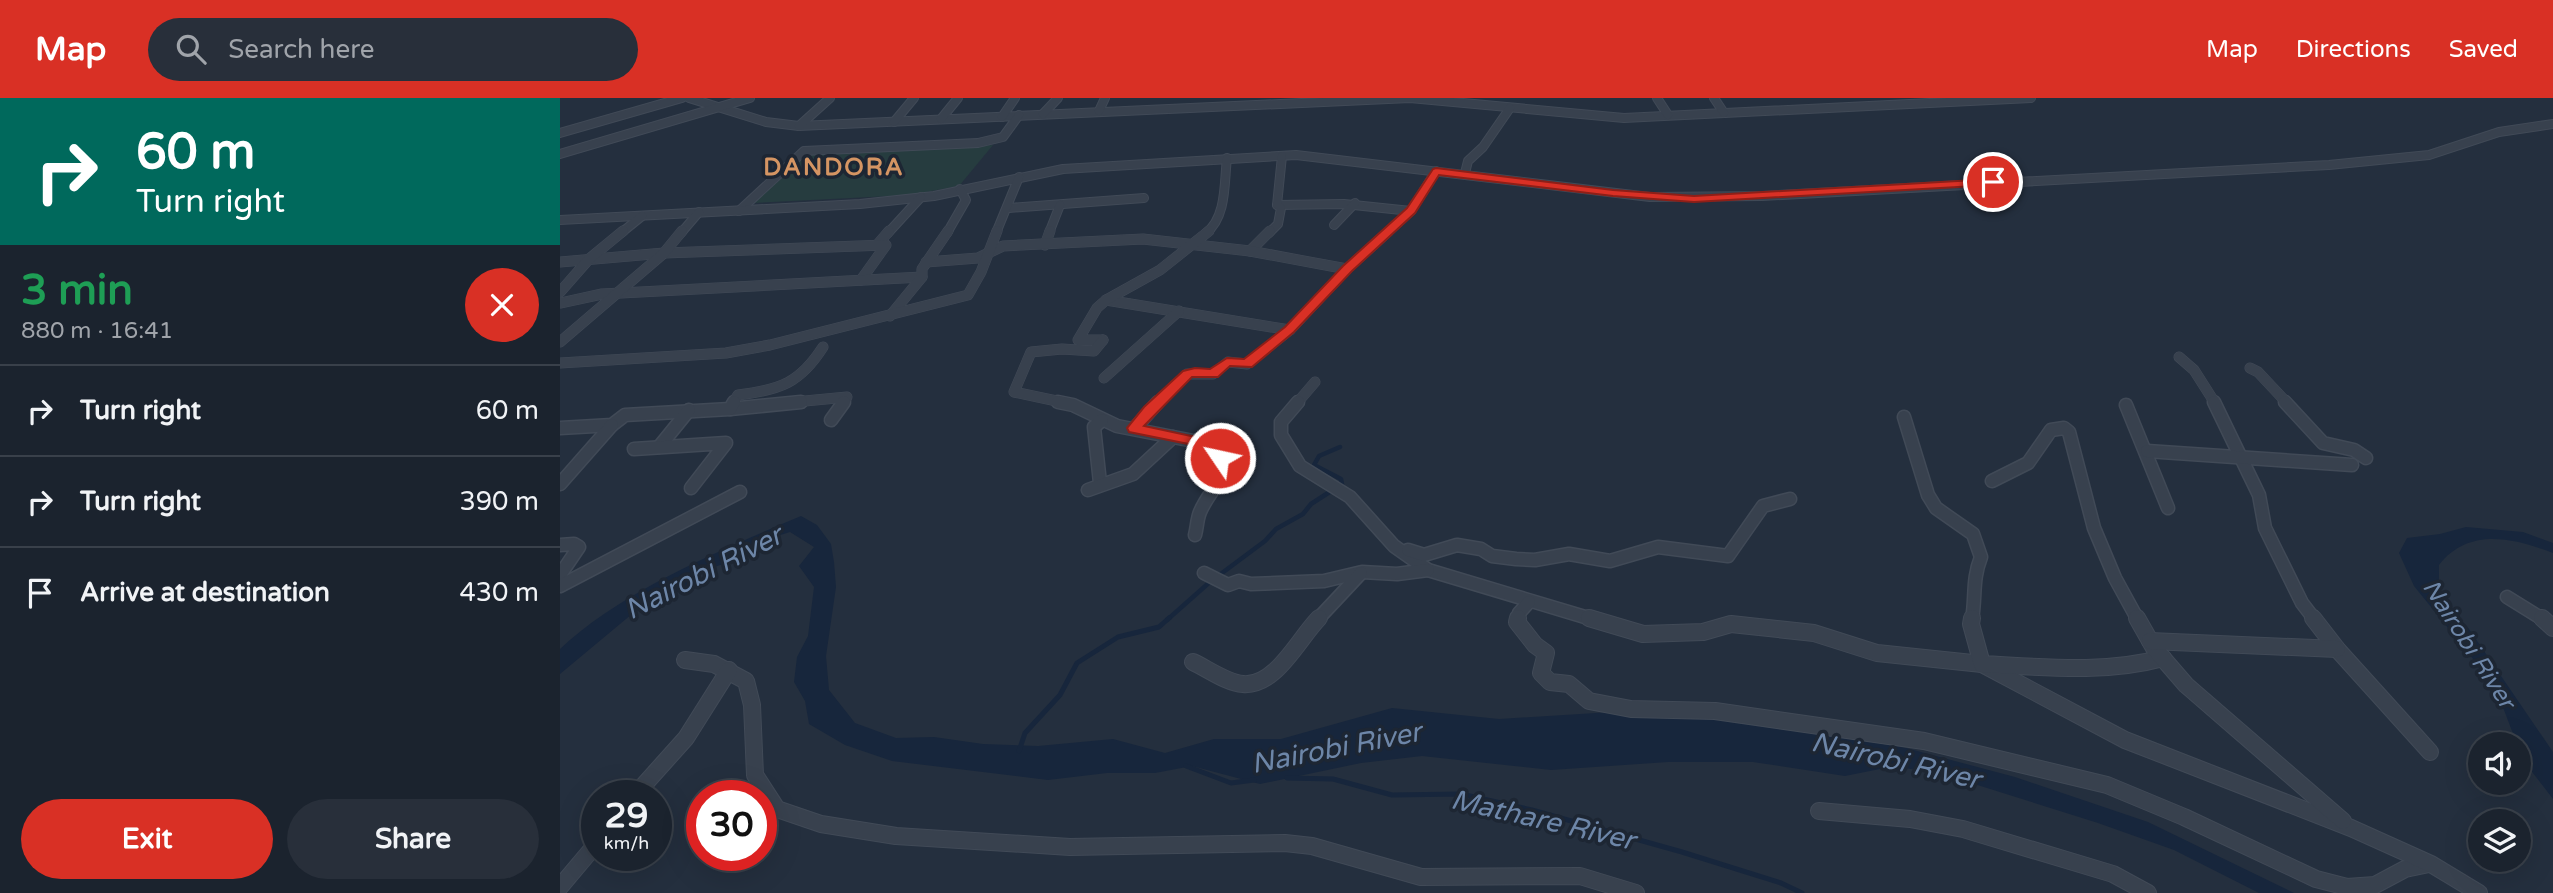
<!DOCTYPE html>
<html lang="en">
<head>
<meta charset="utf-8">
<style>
	:root { --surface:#1b232e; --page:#282f3a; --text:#f1f3f6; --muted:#a0a4aa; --line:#39404a; --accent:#d93025 }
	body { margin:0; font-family:"Varela Round",sans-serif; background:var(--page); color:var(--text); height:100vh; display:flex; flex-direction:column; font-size:26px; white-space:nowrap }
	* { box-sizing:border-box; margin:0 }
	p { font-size:23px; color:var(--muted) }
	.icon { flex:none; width:38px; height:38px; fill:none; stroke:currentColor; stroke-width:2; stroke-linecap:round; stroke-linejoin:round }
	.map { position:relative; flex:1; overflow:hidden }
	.details { display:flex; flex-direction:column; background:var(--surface); width:560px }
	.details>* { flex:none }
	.top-card { background:#00695c; color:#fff; overflow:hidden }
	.fabs { position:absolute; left:1908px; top:634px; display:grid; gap:14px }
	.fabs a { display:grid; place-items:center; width:63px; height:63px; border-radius:50%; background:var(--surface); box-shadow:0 7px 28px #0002,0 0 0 2px var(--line); font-size:35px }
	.speed { position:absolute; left:21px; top:682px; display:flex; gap:14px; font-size:35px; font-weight:700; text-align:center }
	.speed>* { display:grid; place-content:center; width:91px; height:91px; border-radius:50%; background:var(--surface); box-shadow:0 7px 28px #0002,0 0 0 2px var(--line); line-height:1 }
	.speed small { font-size:18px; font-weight:400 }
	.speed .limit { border:10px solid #d22; background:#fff; color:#111 }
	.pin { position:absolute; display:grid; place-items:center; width:60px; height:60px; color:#fff; margin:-30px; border:4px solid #fff; border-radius:50%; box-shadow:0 2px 7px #0007 }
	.me { position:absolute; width:77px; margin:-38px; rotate:304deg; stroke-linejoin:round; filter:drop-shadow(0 0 5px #0008) }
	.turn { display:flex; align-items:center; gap:24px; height:147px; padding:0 21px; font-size:32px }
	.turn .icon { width:91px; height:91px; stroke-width:2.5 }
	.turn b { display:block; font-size:49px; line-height:60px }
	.round { display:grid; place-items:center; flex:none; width:74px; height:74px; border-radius:37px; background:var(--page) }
	.headline { display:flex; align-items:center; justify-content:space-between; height:119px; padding:0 21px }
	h1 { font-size:42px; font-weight:800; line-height:52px; color:#1e9e55 }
	.action { display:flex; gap:14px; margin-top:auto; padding:14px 21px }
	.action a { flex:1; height:80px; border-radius:42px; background:var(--accent); color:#fff; font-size:28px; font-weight:800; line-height:80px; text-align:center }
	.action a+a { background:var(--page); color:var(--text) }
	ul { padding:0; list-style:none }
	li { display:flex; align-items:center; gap:21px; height:91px; padding:0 21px; border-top:2px solid var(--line) }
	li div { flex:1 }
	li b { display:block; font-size:26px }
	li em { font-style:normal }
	header { display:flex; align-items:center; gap:42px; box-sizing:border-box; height:98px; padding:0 35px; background:var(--accent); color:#fff }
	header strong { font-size:33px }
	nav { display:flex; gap:38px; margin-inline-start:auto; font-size:24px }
	.search { width:490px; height:63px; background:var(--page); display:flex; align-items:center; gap:18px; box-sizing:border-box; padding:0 24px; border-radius:38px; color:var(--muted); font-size:26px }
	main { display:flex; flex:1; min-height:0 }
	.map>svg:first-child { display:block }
	.green { fill:#263c3f }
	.water { fill:#17263c }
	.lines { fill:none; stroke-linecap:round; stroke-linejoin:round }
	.stream-far1 { stroke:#17263c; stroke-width:4.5 }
	.stream { stroke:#17263c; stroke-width:5 }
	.minor-far3-casing { stroke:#414a57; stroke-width:10 }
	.minor-far2-casing { stroke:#414a57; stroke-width:11 }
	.minor-far1-casing { stroke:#414a57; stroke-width:15 }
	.minor-casing { stroke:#414a57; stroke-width:18 }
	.minor-far3 { stroke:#38414e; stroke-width:8 }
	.minor-far2 { stroke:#38414e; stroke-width:10 }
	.minor-far1 { stroke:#38414e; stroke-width:12 }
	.minor { stroke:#38414e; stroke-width:16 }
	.route { fill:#d93025; stroke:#8d1f18; stroke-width:2 }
	.labels { text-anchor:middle; stroke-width:7; stroke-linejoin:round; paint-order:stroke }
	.far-district-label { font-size:24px; font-weight:bold; letter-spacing:2px; fill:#d59563; stroke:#1d2633 }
	.water-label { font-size:24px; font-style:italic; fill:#6d86a8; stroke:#1d2633 }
	.near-water-label { font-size:28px; font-style:italic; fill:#6d86a8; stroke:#1d2633 }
</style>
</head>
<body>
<header>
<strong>Map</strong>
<div class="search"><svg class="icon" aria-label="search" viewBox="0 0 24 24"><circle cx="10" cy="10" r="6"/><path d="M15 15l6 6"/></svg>Search here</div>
<nav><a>Map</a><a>Directions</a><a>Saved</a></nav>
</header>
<main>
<section class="details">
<div class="top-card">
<div class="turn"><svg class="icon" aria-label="right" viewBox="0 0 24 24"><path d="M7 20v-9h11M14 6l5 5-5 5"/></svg><div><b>60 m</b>Turn right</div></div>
</div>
<div class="headline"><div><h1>3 min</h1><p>880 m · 16:41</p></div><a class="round" style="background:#d93025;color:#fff"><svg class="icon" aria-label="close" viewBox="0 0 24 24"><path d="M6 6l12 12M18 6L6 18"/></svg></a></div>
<ul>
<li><svg class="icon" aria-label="right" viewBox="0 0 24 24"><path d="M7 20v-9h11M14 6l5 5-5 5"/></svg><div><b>Turn right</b></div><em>60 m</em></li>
<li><svg class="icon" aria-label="right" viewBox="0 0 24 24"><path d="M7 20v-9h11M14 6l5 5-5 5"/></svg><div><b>Turn right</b></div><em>390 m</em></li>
<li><svg class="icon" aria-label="arrive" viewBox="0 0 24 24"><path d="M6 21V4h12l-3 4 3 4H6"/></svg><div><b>Arrive at destination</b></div><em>430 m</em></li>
</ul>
<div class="action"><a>Exit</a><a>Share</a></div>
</section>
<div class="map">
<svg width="1993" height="795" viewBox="0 0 1993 795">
	<rect width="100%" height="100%" fill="#242f3e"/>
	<!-- green -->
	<path class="green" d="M433,47L399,88L350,97L193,105L247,53Z"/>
	<!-- water -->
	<g class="water">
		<path d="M241,418L257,427L271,446L274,464L276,489L266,558L269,592L295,625L336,640L374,639L423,646L478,648L553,641L605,655L654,641H721L832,610L939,621L1052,614L1195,624L1346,650L1455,679L1588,724L1734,795H1699L1614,752L1538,725L1392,679L1335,668L1285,678L1193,664H1108L991,672L862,658L801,665L700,686L632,668L595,675H547L488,682L332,663L285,647L249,626L245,603L234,584L237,559L248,538L254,489L239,468L254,449L230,434L205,442L185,459L148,471L117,494L84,506L0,576V551C61,493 163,451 241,418Z"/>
		<path d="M1906,429L1963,434L1993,445V455C1953,440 1909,429 1879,467V497L1909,531L1993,654V701L1963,662L1944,612L1922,572L1854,488L1839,455L1847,440L1880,436Z"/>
	</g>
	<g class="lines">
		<!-- stream-far1 -->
		<g class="stream-far1">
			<path d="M658,478L705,443L716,431L743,416L751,406L782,386L781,381L754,367L759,358L780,349"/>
			<path d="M607,522L651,483"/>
		</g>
		<!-- stream -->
		<g class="stream">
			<path d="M459,653L465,635L500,597L517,565L558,539L599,529L609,520"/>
			<path d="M626,668L671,685L694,682"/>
			<path d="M727,680L773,681L832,697L901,696L972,712L1122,754L1221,785L1242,795"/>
		</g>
		<!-- minor-far3 casing -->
		<g class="minor-far3-casing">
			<g id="minor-far3">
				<path d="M129,0L206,24L239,28L850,0L1064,20L1471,0"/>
				<path d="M1097,0L1108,17"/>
				<path d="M1154,0L1164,15"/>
				<path d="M539,13L545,0"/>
				<path d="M483,16L498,0"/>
				<path d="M442,19L455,0"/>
				<path d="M381,21L398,0"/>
				<path d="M334,24L354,0"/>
				<path d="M239,28L270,0"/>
				<path d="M0,35L122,0"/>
				<path d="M0,56L190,0"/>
				<path d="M905,75L908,63L923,49L950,10"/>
				<path d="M717,107L784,106L851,113"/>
				<path d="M449,110L584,100"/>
				<path d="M179,113L244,53L418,45L443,39L459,17"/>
				<path d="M0,122L300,106L374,98L503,71L736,57L1090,99L1202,98L1769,67L1869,57L1939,34L1993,26"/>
				<path d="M774,127L795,105"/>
				<path d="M61,135L82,118"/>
				<path d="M121,135L139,114"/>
				<path d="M328,135L361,99"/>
				<path d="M387,135L406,102L400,91"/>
				<path d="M436,135L459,79"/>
				<path d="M489,135L500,107"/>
				<path d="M646,135C667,119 664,84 667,60"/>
				<path d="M709,135L718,126L721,110L717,107L722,58"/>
				<path d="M827,135L851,113L876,73"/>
			</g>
		</g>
		<!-- minor-far2 casing -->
		<g class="minor-far2-casing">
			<g id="minor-far2">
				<path d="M317,147L329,133"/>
				<path d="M485,147L490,133"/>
				<path d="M690,153L710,133"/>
				<path d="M0,164L104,155L326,147L301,182"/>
				<path d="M366,164L418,160L443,148L583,141L690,153L787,171"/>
				<path d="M0,194L29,161L63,133"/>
				<path d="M546,202L730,232"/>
				<path d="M0,205L42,196L362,179"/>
				<path d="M330,218L362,179V171L388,133"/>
				<path d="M543,242H518L537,210L546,202L600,172L649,133"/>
				<path d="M0,244L104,155L122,133"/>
				<path d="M1619,259L1634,272L1655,305"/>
				<path d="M0,265L166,255L210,247L408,197L421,174L437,133"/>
				<path d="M1690,270L1698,274L1727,305"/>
				<path d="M544,280L619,213"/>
				<path d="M173,305L178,297C220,292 240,285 263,249"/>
				<path d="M224,305L287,299L283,305"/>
				<path d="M506,305L454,294L471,254L502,251L534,253L543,242"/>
				<path d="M596,305L627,276H653L668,264L687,266L730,232L787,171L829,133"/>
				<path d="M737,305L755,284"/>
			</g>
		</g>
		<!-- minor-far1 casing -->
		<g class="minor-far1-casing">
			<g id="minor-far1">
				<path d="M498,304L513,307L557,328L654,347C671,384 652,386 640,414C637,421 637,430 635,437"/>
				<path d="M738,304L721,324V337L740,368L790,399L834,448L868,472L1035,522"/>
				<path d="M1654,304L1699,397L1705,430L1742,505L1755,522"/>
				<path d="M1725,304L1763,345L1794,352L1806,360"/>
				<path d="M1566,307L1608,410"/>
				<path d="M170,311L241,304"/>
				<path d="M1344,319L1368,397L1376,410L1413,436L1421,459C1412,482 1416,497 1412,522"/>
				<path d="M271,322L284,304"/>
				<path d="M0,330L52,327L65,317L170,311L174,304"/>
				<path d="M575,330L598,304"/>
				<path d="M99,349L129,312"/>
				<path d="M74,351L166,345L131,390"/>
				<path d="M1587,353L1792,367"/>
				<path d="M1432,383L1468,365L1491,332L1504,330L1509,334L1534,430L1555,480L1578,522"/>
				<path d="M540,385L534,329L542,322"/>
				<path d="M0,386L52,327"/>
				<path d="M528,392L573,376L613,339"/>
				<path d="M0,447L14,446L19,449L0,477"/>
				<path d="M848,452L864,457L897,447L921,451L932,458L956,461L975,462L1009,456L1050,463L1098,449L1168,458L1203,408L1230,401"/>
				<path d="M644,475L668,487L679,483L691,486L764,483L802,474L837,476L868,472"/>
				<path d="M0,488L180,394"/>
				<path d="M1947,499L1984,522"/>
				<path d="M757,522L801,475"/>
				<path d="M958,522L959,515L969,504"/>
			</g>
		</g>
		<!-- minor casing -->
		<g class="minor-casing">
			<g id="minor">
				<path d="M958,520L957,524L975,547L986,555L981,575L990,584L1009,586L1029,603L1071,611L1155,613L1364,643L1547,687L1624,719L1756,781L1787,789L1815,787L1845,771L1869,766"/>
				<path d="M1029,520L1083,536L1143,534L1171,526L1254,535L1317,555L1422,566L1565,642L1791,730L1871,766L1919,795"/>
				<path d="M1412,520L1411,526L1422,566C1482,569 1544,576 1603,560"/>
				<path d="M1577,520L1594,550L1626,587L1783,723"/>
				<path d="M1753,520L1777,551L1870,654"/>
				<path d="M1982,520L1993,530"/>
				<path d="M1590,543L1777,551"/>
				<path d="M125,562L154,566L186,583L192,607L195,677L217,711L261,726L336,738L510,749L725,745L752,748L861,779L1020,778L1076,795"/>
				<path d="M633,564C648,571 667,585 683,586C716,589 739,540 759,520"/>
				<path d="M74,698L126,640L169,572"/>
				<path d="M1259,713L1350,721L1403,731L1553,776L1588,795"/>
				<path d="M0,789L37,745"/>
			</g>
		</g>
		<!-- minor-far3 -->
		<use href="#minor-far3" class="minor-far3"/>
		<!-- minor-far2 -->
		<use href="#minor-far2" class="minor-far2"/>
		<!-- minor-far1 -->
		<use href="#minor-far1" class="minor-far1"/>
		<!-- minor -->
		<use href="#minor" class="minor"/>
	</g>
	<!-- route -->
	<path class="route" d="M876,70L1053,92L1134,98L1433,81L1439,84L1433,87L1134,104L1053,98L879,77L855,115L792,173L734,234L692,269L670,268L658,279H632L584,328L659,344L667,360L665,363H654L648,350L569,334L567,330L584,309L623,273L635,270L650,271L667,260L684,261L725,229L783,168L847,110L873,71Z"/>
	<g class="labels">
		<!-- far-district labels -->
		<g class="far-district-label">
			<text x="274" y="77">DANDORA</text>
		</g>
		<!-- water labels -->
		<g class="water-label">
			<text transform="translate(1909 546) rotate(57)" y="8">Nairobi River</text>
		</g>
		<!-- near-water labels -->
		<g class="near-water-label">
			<text transform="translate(143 474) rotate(-27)" y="10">Nairobi River</text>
			<text transform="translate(776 649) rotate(-11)" y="10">Nairobi River</text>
			<text transform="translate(1336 662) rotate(13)" y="10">Nairobi River</text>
			<text transform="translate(983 721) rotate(13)" y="10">Mathare River</text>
		</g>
	</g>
</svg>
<div class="fabs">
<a><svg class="icon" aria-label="sound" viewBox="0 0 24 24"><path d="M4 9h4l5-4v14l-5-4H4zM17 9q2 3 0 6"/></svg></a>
<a><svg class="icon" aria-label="layers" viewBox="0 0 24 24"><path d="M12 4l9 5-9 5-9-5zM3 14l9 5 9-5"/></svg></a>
</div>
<div class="speed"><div>29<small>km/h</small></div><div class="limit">30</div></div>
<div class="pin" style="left:1433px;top:84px;background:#d93025"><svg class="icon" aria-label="arrive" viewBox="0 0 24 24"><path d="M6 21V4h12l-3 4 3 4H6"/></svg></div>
<svg class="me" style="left:660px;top:360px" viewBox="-20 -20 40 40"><circle r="17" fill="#d93025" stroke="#fff" stroke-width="3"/><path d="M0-11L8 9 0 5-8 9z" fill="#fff"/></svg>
</div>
</main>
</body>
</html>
